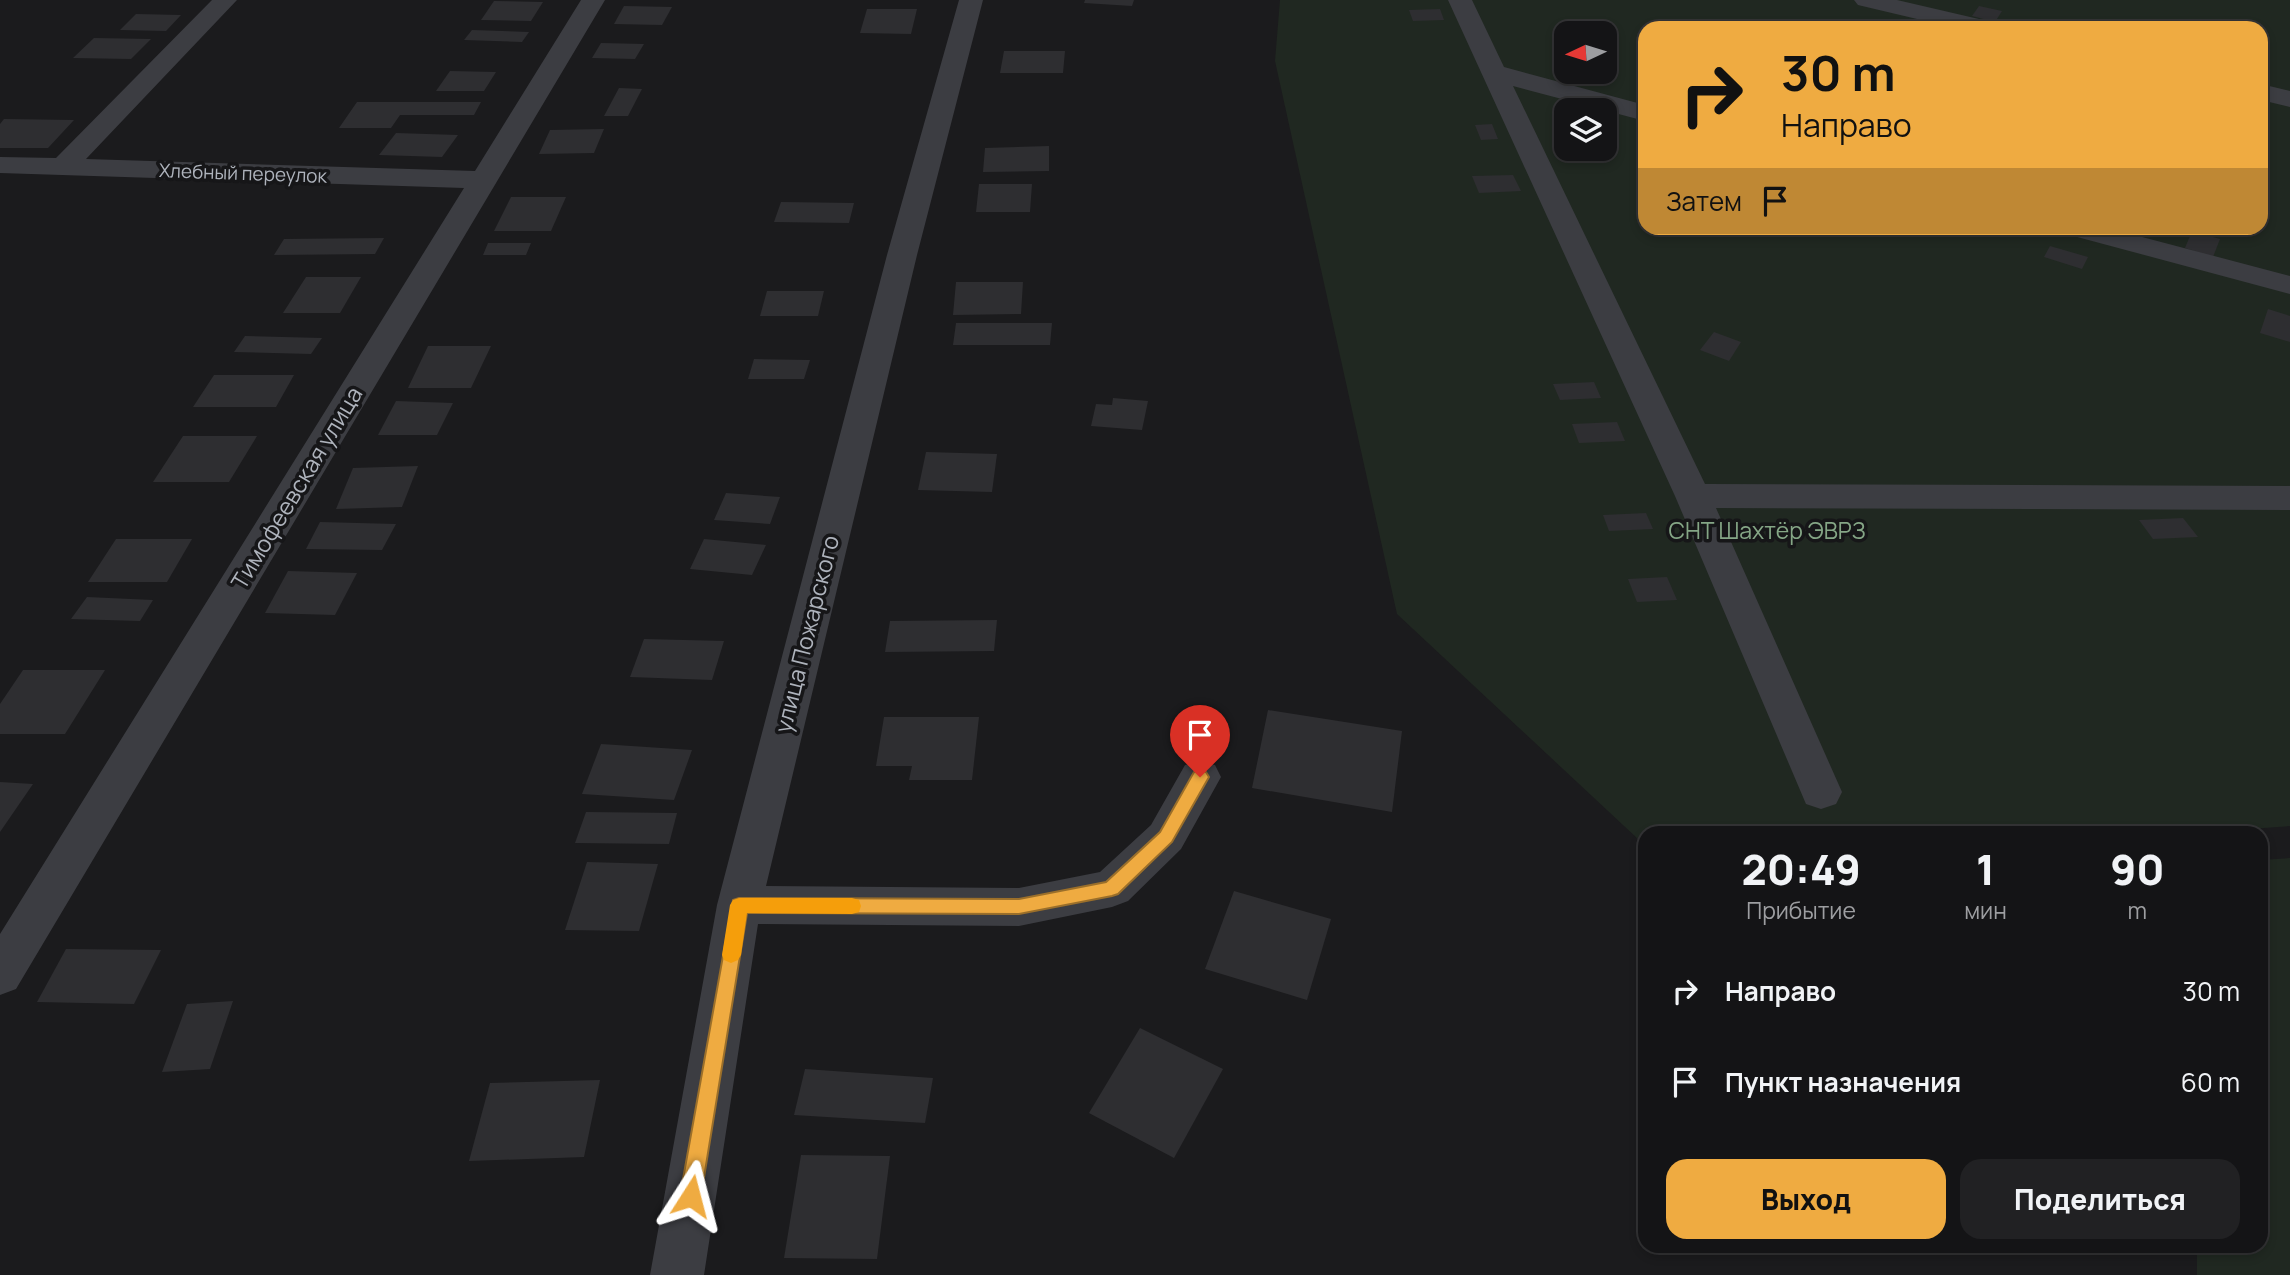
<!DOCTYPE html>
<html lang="ru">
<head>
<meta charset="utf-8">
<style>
	:root { --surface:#141416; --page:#212123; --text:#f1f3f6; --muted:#9d9ea1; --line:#333335; --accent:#efab41 }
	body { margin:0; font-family:Manrope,sans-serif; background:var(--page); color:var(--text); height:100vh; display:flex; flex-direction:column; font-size:26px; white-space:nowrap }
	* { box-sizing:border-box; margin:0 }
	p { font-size:23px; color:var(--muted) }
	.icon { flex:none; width:38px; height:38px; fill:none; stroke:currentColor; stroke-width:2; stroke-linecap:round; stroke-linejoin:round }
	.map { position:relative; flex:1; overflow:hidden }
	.sheet { position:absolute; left:1638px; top:826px; width:630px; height:427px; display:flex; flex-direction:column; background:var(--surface); border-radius:21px; box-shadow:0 4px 10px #0003,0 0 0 2px var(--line) }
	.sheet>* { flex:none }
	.top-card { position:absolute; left:1638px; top:21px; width:630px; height:214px; border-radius:21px; box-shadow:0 4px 10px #0003,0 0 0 2px var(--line); background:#efab41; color:#111; overflow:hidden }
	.needle { width:46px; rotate:266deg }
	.buttons { position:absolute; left:1554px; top:21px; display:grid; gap:14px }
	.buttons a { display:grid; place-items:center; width:63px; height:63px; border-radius:14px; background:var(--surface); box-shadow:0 4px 10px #0003,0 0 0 2px var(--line); font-size:35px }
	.pin { position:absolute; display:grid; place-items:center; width:60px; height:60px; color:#fff; margin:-72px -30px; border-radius:50% 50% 50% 0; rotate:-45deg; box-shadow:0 0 7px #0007 }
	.pin .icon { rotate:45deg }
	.me { position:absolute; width:77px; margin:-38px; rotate:9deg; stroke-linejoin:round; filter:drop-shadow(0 0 5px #0008) }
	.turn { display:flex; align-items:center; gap:24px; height:147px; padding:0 28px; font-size:32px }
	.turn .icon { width:91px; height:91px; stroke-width:2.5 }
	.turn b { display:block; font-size:49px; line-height:60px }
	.then { display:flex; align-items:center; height:66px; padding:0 28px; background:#0003; gap:14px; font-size:26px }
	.eta { display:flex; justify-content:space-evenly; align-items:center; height:119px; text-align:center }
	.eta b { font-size:42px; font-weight:800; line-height:49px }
	.button { display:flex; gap:14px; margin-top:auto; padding:14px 28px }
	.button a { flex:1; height:80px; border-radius:21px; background:var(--accent); color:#111; font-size:28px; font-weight:800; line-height:80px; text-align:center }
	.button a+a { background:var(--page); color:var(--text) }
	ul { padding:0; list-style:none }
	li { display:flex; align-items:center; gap:21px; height:91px; padding:0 28px }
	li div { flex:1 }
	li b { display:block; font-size:26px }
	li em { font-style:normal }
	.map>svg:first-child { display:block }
	.green { fill:#202821; fill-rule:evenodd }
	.building { fill:#2e2e31 }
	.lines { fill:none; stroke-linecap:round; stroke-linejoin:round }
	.minor { fill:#3c3d42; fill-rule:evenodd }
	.route { fill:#efab41; stroke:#9b6f2a; stroke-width:2 }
	.slow { fill:#f59e0b }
	.labels { text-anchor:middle; stroke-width:7; stroke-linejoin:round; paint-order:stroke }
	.far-street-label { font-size:19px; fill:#aeb3bc; stroke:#161618 }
	.street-label { font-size:23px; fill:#aeb3bc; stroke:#161618 }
	.park-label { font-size:23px; fill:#85a686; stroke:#161618 }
</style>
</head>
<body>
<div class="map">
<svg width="2290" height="1275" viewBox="0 0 2290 1275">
	<rect width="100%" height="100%" fill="#1b1b1d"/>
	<!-- green -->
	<g class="green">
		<path d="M1280,0H2290V826L2198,833H1645V839H1638L1397,614L1275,61ZM1645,28H2261V228H1645ZM1566,33H1605V72H1566ZM1566,110H1605V149H1566Z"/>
		<path d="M2290,858V1275H2197V1246H2261V860Z"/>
	</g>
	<!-- building -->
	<g class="building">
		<path d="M1085,0H1134L1132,6L1084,3Z"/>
		<path d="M494,1L543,2L531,21L481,20Z"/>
		<path d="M624,6L672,7L662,25L614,24Z"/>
		<path d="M1979,6L2002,11L1995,22L1972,16Z"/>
		<path d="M867,9H917L911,34L860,33Z"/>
		<path d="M1440,9L1444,20L1413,21L1409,10Z"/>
		<path d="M136,14L181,15L166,31L120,30Z"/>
		<path d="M472,30L529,32L522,42L464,40Z"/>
		<path d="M94,38L151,39L131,59L73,58Z"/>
		<path d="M601,43L644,44L635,59L592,58Z"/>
		<path d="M1004,51H1065L1063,73H1000Z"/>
		<path d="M450,71L496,72L484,91H436Z"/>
		<path d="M619,88L642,89L628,116H604Z"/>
		<path d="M357,102H481L474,115H400L391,128H339Z"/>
		<path d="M4,119L74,120L48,148H0V124Z"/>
		<path d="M1492,124L1498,139L1481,140L1475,125Z"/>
		<path d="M604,129L594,153L539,154L550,130Z"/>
		<path d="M396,133L458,135L442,157L379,155Z"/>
		<path d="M1049,146V171L983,172L985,148Z"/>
		<path d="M1513,175L1521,191L1479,193L1472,176Z"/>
		<path d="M979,184H1032L1030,212H976Z"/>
		<path d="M511,197H566L551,231H494Z"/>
		<path d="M781,202L854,203L849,223L774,222Z"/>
		<path d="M2192,231L2220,239L2213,257L2185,248Z"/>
		<path d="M384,238L375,254L274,255L284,239Z"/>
		<path d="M488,243H531L526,255H483Z"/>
		<path d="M2050,246L2088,257L2082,269L2044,257Z"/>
		<path d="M306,277H361L340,313H283Z"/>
		<path d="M956,282H1023L1021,314L953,315Z"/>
		<path d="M767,291H824L818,316H760Z"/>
		<path d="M2268,309L2290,316V342L2260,333Z"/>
		<path d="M956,323H1052L1050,345H953Z"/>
		<path d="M1714,332L1741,342L1729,361L1700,350Z"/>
		<path d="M245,336L322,338L311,354L234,352Z"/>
		<path d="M428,346H491L471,388H408Z"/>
		<path d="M754,359L810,360L804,379H748Z"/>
		<path d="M214,375H294L276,407H193Z"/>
		<path d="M1594,382L1601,398L1560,400L1553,384Z"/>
		<path d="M1113,398L1148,401L1142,430L1091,426L1096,404L1112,405Z"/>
		<path d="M396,401L453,403L437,435H378Z"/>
		<path d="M1617,422L1625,441L1579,443L1572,424Z"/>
		<path d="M183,436H257L229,482H153Z"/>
		<path d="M926,452L997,454L992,492L918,490Z"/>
		<path d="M418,466L402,507L336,509L353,468Z"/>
		<path d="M726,493L780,497L770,524L714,520Z"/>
		<path d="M1646,513L1653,529L1609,531L1603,515Z"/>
		<path d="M2183,518L2198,537L2153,539L2139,520Z"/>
		<path d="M320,522L396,524L382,550L306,549Z"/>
		<path d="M116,539H192L167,582H88Z"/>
		<path d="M704,539L766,545L752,575L690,569Z"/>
		<path d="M288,571L357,573L335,615L265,613Z"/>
		<path d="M1667,577L1677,600L1637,602L1628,579Z"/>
		<path d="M87,597L153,600L140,621L71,619Z"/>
		<path d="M997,620L994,651L885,652L890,621Z"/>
		<path d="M644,639L724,641L712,680L630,677Z"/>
		<path d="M23,670H105L65,734H0V704Z"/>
		<path d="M1268,710L1402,731L1392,812L1252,788Z"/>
		<path d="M884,717H979L972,780H909L912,766H876Z"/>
		<path d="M601,744L692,750L674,800L582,794Z"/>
		<path d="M0,782L33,784L0,832Z"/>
		<path d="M586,812L677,813L669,844L575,843Z"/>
		<path d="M587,862L658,864L639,931L565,930Z"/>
		<path d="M1234,891L1331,919L1307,1000L1205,969Z"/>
		<path d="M66,949L161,950L134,1004L37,1002Z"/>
		<path d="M233,1001L210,1069L162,1072L187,1004Z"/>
		<path d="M1140,1028L1223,1069L1174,1158L1089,1113Z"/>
		<path d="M805,1069L933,1078L925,1123L794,1115Z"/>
		<path d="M600,1080L584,1157L469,1161L490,1083Z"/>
		<path d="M801,1155L890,1156L877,1259L784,1258Z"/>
	</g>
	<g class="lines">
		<!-- minor -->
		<g class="minor">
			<path d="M212,0H237L86,159L475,171L581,0H605L16,989L0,995V934L464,188L0,173V157L56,158Z"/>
			<path d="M959,0H983L917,255L766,886L1019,888L1100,872L1151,825L1185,765L1200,761L1215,765L1221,777L1181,849L1128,901L1112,907L1019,926L758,924L704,1275H650L717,905L887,255Z"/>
			<path d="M1448,0H1472L1504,67L1645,105V121L1513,86L1705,484L2290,486V510L1716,508L1842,792L1836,804L1821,809L1806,804L1675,496Z"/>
			<path d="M1854,0H1897L1996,23L1999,28H1955L1858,5Z"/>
			<path d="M2261,84L2290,91V107L2261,100Z"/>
			<path d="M2061,228H2108L2290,276V294L2066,234Z"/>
		</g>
	</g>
	<!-- route -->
	<path class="route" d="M1200,770L1206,772L1209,777L1172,842L1118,894L1112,896L1019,914L747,913L701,1196L698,1203L691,1206L683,1203L680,1196L733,900L739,898L1019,899L1106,882L1160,832L1194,772Z"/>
	<!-- slow -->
	<path class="slow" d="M739,898H852L859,900L861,906L859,912L852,914L747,913L741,955L738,960L731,963L724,960L722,955L730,905L733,900Z"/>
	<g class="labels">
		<!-- far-street labels -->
		<g class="far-street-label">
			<text transform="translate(243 173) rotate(2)" y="7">Хлебный переулок</text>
		</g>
		<!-- street labels -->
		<g class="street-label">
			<text transform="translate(297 488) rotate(-59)" y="8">Тимофеевская улица</text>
			<text transform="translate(807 634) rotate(-76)" y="8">улица Пожарского</text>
		</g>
		<!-- park labels -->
		<g class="park-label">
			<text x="1767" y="539">СНТ Шахтёр ЭВРЗ</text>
		</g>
	</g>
</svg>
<div class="buttons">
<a><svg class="needle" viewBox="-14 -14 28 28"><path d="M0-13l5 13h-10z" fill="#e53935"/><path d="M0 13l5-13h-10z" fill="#9d9ea1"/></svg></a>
<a><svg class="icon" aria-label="layers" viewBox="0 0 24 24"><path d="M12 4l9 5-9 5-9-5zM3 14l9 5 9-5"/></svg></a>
</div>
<div class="pin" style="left:1200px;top:777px;background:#d93025"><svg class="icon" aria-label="arrive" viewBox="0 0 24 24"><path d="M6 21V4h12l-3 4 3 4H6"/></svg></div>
<svg class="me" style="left:691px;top:1196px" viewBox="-20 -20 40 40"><path d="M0-17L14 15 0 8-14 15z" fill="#efab41" stroke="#fff" stroke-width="4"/></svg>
<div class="top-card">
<div class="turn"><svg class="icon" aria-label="right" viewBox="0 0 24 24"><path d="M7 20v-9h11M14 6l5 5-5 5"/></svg><div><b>30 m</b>Направо</div></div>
<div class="then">Затем<svg class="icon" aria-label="arrive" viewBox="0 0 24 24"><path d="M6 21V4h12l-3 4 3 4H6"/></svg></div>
</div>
<section class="sheet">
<div class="eta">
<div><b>20:49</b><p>Прибытие</p></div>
<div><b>1</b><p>мин</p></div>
<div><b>90</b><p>m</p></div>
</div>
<ul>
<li><svg class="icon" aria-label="right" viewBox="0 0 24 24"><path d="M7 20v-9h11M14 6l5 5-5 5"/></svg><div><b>Направо</b></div><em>30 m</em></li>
<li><svg class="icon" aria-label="arrive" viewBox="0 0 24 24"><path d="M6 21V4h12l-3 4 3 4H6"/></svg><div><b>Пункт назначения</b></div><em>60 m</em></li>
</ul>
<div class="button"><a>Выход</a><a>Поделиться</a></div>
</section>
</div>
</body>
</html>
